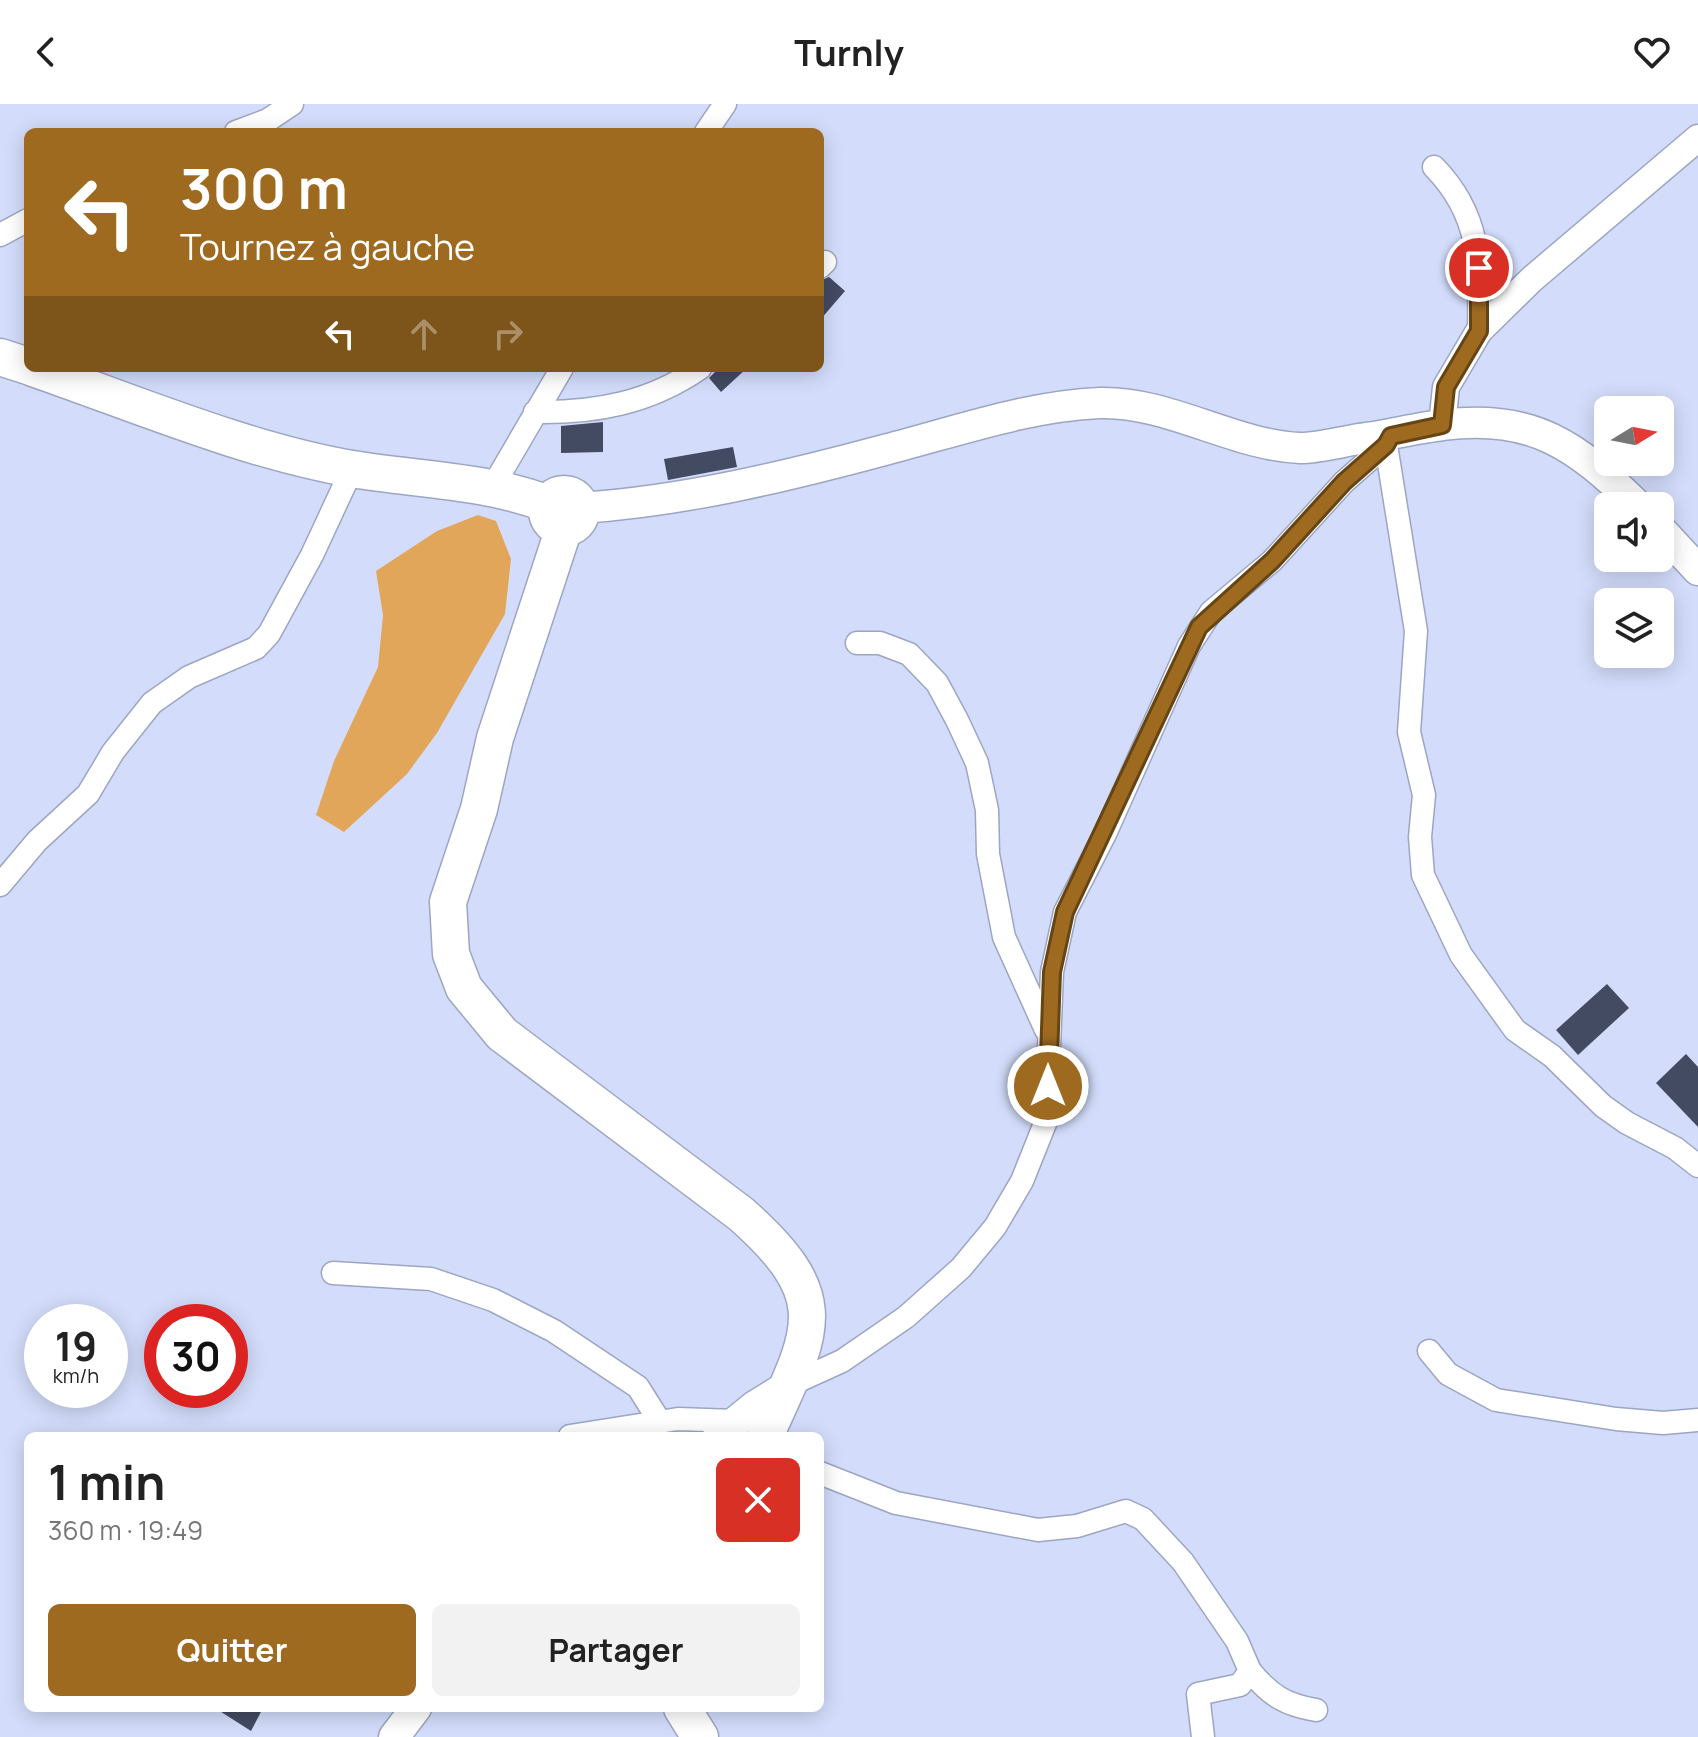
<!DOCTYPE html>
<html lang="fr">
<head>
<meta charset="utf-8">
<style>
	:root { --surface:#fff; --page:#f2f2f2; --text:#222; --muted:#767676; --accent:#9d6a20 }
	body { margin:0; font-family:Manrope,sans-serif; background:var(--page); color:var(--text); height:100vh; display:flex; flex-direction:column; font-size:30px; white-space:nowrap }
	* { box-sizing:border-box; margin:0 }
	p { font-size:26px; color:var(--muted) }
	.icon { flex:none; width:44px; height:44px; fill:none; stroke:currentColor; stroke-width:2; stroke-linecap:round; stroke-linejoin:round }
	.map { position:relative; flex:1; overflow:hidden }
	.sheet { position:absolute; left:24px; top:1328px; width:800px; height:280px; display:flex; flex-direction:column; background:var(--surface); border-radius:12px; box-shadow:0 4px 20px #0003 }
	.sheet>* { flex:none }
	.banner { position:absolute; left:24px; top:24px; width:800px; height:244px; border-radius:12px; box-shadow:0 4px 20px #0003; background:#9d6a20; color:#fff; overflow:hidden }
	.needle { width:52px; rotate:80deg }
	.fabs { position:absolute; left:1594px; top:292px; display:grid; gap:16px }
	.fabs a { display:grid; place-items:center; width:80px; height:80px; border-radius:12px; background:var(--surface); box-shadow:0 4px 20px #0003; font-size:40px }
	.speed { position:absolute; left:24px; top:1200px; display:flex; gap:16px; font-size:40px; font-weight:700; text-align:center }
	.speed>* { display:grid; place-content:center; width:104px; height:104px; border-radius:50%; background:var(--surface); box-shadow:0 4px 20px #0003; line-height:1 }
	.speed small { font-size:20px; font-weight:400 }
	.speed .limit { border:12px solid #d22; background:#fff; color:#111 }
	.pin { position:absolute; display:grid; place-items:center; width:68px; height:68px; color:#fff; margin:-34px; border:4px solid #fff; border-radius:50%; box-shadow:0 2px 8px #0007 }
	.me { position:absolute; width:88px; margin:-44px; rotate:0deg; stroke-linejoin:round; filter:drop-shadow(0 0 6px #0008) }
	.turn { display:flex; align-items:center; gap:28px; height:168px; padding:0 24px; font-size:36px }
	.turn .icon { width:104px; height:104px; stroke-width:2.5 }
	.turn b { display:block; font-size:56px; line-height:68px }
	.lanes { display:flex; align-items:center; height:76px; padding:0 24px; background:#0003; justify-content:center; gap:40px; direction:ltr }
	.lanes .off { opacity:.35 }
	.round { display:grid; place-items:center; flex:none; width:84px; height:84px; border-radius:12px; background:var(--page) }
	.summary { display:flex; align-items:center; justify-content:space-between; height:136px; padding:0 24px }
	h1 { font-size:48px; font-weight:700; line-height:60px }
	.action { display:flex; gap:16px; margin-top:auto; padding:16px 24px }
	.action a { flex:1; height:92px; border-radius:12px; background:var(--accent); color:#fff; font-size:32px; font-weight:700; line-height:92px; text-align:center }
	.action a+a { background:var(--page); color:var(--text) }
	header { display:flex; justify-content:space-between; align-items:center; height:104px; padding:0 24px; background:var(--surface); font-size:36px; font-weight:700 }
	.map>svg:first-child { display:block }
	.water { fill:#e1a65a }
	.building { fill:#434b63 }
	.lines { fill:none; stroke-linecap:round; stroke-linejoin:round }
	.minor-casing { stroke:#9ca6c2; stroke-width:25 }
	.tertiary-casing { stroke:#9ca6c2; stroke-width:29 }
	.secondary-casing { stroke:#9ca6c2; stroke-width:33 }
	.trunk-casing { stroke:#9ca6c2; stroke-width:39 }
	.minor { stroke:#fff; stroke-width:22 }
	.tertiary { stroke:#fff; stroke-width:26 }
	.secondary { stroke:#fff; stroke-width:30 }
	.trunk { stroke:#fff; stroke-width:36 }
	.route-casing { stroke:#664515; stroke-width:20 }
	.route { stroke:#9d6a20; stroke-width:14 }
</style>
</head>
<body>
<header><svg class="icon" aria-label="back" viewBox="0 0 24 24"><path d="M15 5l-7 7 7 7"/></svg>Turnly<svg class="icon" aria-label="heart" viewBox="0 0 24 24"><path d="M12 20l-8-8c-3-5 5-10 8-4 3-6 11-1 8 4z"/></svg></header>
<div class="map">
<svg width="1698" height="1633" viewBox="0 0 1698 1633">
	<rect width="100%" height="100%" fill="#d3ddfb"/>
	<!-- water -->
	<path class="water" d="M478,411L496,417L511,455L505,510L437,629L407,670L344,728L316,711L334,657L378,563L383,511L376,467L437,427Z"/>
	<!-- building -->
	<g class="building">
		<path d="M829,173L845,187L820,216V177Z"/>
		<path d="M719,264H747L721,288L709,274Z"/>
		<path d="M603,318V348L561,349V322Z"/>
		<path d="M733,343L737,363L668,376L664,355Z"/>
		<path d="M1607,880L1629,904L1578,951L1556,926Z"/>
		<path d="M1686,950L1698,963V1023L1656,979Z"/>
		<path d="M215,1604H263L251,1627Z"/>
	</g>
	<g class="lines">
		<!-- minor casing -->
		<g class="minor-casing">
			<g id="minor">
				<path d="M236,28L268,16L292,0"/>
				<path d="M706,28L725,0"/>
				<path d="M1434,63C1482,112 1480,162 1479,227"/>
				<path d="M0,131L28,116"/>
				<path d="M820,163L825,158"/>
				<path d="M535,308C595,309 650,299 700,264"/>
				<path d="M1386,341L1416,527L1409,628L1424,691L1420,733L1423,771L1461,851L1515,926L1552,952L1603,1002L1627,1019L1675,1044L1698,1062"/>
				<path d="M493,382L562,264"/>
				<path d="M857,539H880L909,550L937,579L957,616L977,659L987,706L988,750L1004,833L1046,926"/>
				<path d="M0,781L37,737L88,690L113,648L152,599L189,573L256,544L269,530L312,451L352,365"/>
				<path d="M333,1169L431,1175L493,1196L554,1227L638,1283L660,1318"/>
				<path d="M1429,1247L1448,1270L1496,1296L1616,1315L1663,1319L1698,1316"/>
				<path d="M787,1282L842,1257L906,1213L961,1164L995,1123L1022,1077L1046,1017L1052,868L1065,808L1105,730L1189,542L1211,508L1272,457L1344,378L1386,341L1391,332"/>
				<path d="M570,1332L678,1315L735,1317"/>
				<path d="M820,1369L896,1399L1038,1426L1077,1422L1126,1407L1143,1415L1183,1458L1237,1537L1250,1567L1240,1581L1198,1590L1203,1633"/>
				<path d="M1250,1567C1270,1591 1285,1601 1316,1606"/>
			</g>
		</g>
		<!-- tertiary casing -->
		<g class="tertiary-casing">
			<path id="tertiary" d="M1442,321L1446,283L1479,227L1532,175L1698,34"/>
		</g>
		<!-- secondary casing -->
		<g class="secondary-casing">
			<g id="secondary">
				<path d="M581,404C685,397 788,372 888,345C958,327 1028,302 1100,299C1168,297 1232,341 1300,344C1319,344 1340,338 1359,335C1387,332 1415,324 1443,321C1532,309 1577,342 1638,402"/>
				<path d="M1660,425L1698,466"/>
				<path d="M718,1332L755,1302L787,1282"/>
				<path d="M394,1633L416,1604"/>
			</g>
		</g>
		<!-- trunk casing -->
		<g class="trunk-casing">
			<g id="trunk">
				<path d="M0,253L28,262"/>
				<path d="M33,264C134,299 247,347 352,365C419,376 484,376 548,400"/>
				<circle cx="564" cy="407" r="17"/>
				<path d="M564,424L495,634L479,705L448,798L451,850L464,884L502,930L741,1110C837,1195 813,1226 765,1332"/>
				<path d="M682,1604L700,1633"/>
			</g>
		</g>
		<!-- minor -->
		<use href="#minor" class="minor"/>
		<!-- tertiary -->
		<use href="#tertiary" class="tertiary"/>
		<!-- secondary -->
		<use href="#secondary" class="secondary"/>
		<!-- trunk -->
		<use href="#trunk" class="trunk"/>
	</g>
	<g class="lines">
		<!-- route casing -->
		<g class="route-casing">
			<path id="route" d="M1048,982L1052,868L1065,808L1199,523L1272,457L1344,378L1386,341L1391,332L1442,321L1446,283L1479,227V164"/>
		</g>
		<!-- route -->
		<use href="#route" class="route"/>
	</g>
</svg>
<div class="fabs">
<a><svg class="needle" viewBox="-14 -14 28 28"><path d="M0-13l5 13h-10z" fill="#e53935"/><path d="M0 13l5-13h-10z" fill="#767676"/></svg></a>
<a><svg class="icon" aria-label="sound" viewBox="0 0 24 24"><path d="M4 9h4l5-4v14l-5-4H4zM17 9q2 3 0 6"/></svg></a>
<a><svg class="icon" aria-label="layers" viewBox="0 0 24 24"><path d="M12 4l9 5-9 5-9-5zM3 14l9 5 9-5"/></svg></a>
</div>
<div class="speed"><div>19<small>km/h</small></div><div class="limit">30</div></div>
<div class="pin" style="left:1479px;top:164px;background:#d93025"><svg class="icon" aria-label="arrive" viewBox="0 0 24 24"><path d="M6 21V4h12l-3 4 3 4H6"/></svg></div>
<svg class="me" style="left:1048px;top:982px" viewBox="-20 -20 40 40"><circle r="17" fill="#9d6a20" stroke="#fff" stroke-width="3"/><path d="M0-11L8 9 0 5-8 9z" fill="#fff"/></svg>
<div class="banner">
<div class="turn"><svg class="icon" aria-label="left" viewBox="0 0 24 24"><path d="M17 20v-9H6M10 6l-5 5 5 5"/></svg><div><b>300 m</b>Tournez à gauche</div></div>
<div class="lanes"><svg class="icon" aria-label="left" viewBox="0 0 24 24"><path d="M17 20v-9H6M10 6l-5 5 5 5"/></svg><svg class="icon off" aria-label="ahead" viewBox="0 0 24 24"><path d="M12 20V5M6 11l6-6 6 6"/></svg><svg class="icon off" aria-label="right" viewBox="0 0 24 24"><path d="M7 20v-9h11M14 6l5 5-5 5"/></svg></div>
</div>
<section class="sheet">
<div class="summary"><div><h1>1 min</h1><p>360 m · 19:49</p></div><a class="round" style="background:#d93025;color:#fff"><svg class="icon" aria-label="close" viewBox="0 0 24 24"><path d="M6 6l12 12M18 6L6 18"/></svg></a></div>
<div class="action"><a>Quitter</a><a>Partager</a></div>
</section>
</div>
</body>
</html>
